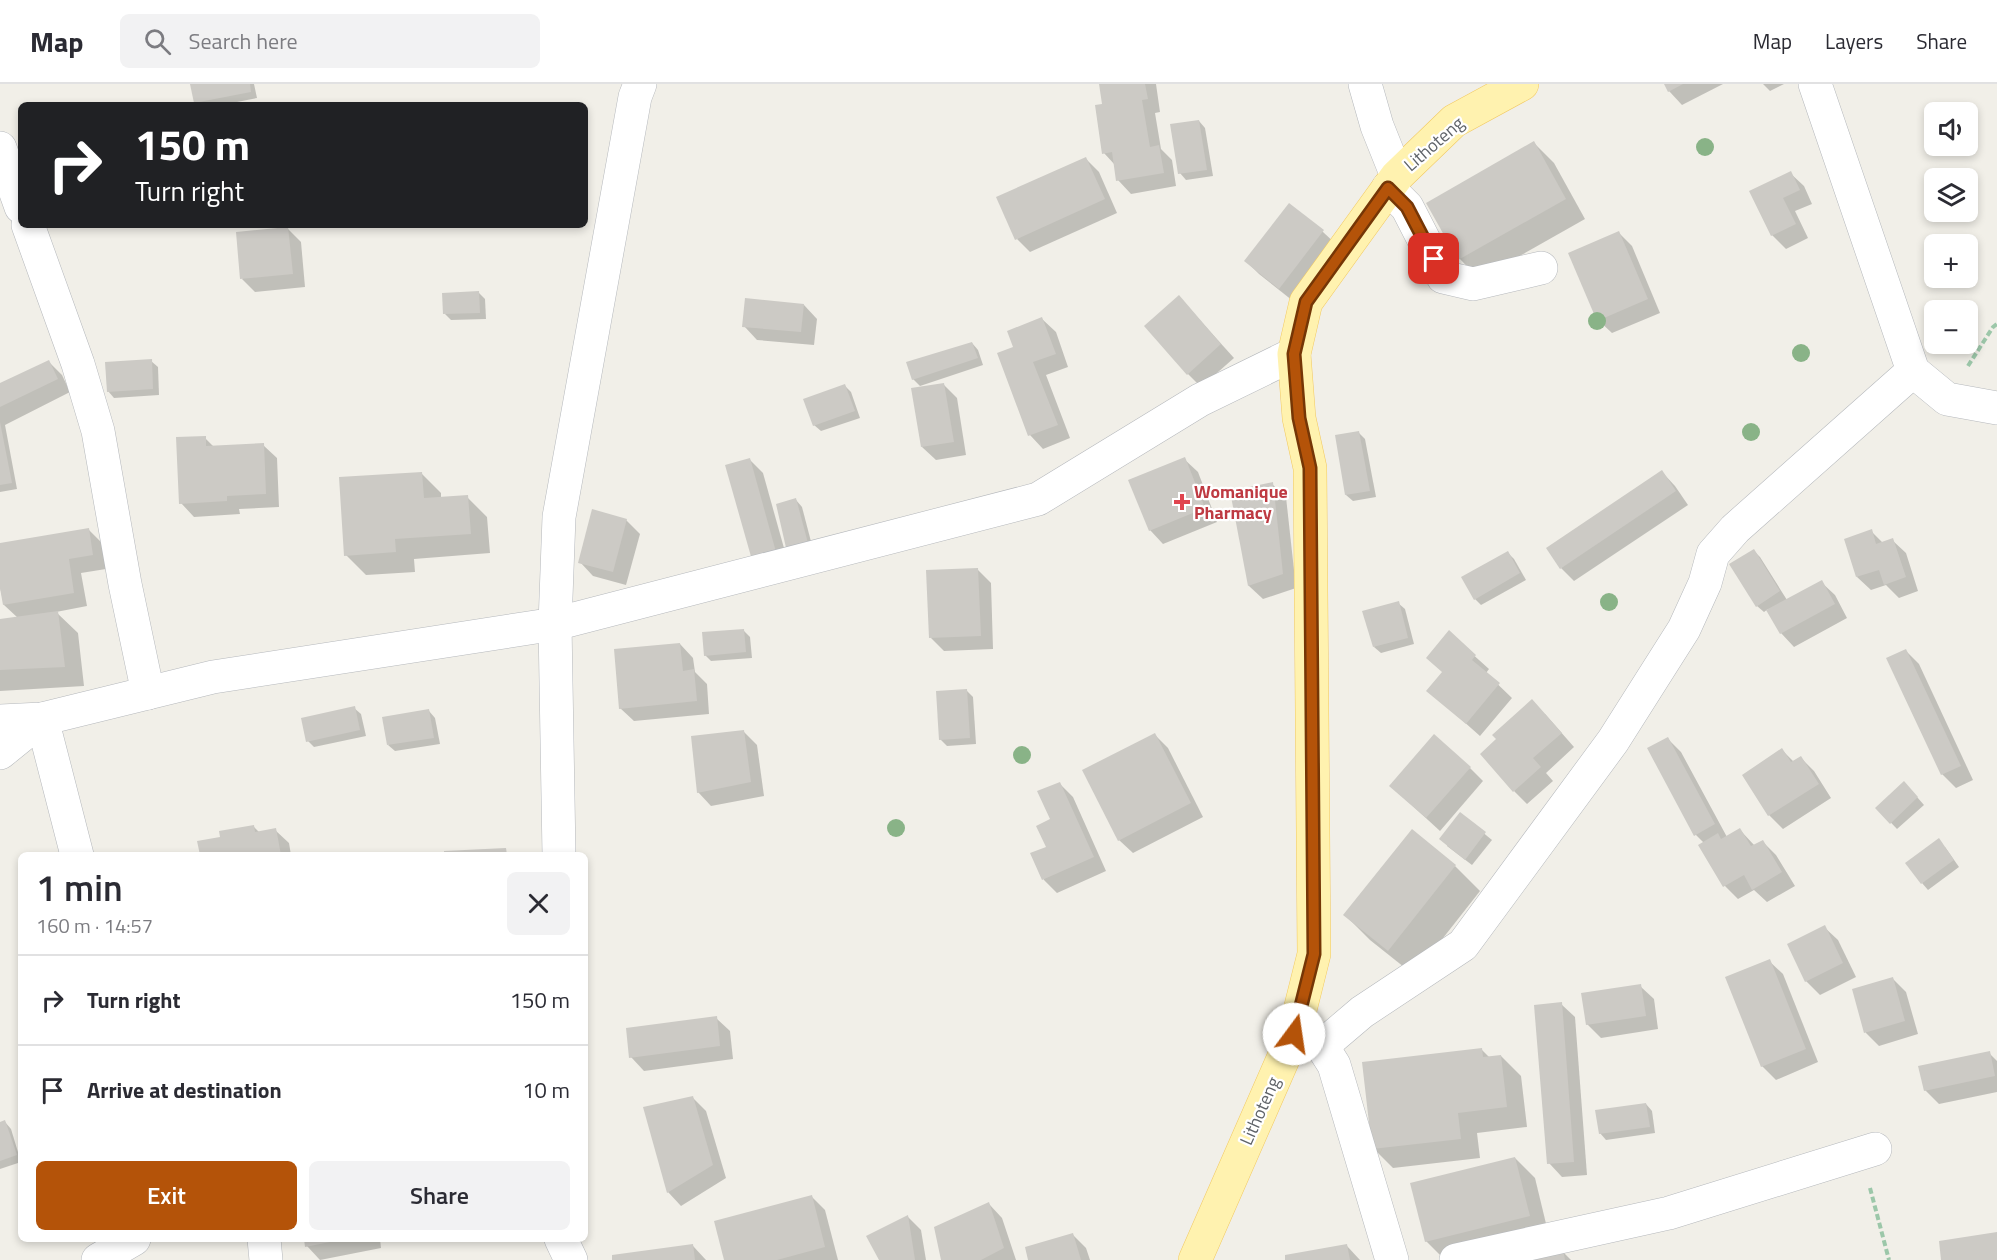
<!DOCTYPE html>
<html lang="en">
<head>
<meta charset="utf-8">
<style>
	:root { --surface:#fff; --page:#f2f2f3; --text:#2b2b33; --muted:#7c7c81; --line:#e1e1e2; --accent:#b45309 }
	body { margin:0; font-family:"Titillium Web",sans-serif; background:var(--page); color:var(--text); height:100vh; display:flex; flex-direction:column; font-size:22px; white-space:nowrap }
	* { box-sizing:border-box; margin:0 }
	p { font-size:20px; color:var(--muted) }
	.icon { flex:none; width:33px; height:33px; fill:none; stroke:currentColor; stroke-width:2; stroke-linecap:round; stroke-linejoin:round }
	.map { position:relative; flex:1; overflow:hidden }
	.sheet { position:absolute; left:18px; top:768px; width:570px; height:390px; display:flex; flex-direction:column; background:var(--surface); border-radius:9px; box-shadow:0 3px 9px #0003 }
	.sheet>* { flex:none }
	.guide { position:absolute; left:18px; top:18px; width:570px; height:126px; border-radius:9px; box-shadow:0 3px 9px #0003; background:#202124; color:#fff; overflow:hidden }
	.fabs { position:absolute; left:1924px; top:18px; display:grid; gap:12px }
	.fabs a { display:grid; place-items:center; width:54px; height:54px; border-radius:9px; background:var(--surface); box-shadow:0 3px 9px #0003; font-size:30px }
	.pin { position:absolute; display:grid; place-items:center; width:51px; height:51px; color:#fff; margin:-26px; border-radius:12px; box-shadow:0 3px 9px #0006 }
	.me { position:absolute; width:66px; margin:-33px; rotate:14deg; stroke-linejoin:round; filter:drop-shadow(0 0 4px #0008) }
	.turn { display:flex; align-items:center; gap:21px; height:126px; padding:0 18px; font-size:27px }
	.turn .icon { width:78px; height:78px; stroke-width:2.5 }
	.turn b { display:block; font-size:42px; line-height:51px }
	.round { display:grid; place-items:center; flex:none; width:63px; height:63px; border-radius:9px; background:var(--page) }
	.summary { display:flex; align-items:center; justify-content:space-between; height:102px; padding:0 18px }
	h1 { font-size:36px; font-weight:600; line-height:45px }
	.cta { display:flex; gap:12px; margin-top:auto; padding:12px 18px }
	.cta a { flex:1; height:69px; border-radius:9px; background:var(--accent); color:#fff; font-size:24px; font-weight:600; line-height:69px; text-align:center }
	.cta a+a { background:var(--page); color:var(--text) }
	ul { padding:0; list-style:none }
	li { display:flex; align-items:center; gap:18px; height:90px; padding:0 18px; border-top:2px solid var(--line) }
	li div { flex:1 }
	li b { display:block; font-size:22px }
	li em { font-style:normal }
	header { display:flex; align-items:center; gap:36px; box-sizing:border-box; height:84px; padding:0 30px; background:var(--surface); border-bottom:2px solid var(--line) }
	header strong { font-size:28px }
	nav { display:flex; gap:33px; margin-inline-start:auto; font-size:21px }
	.search { width:420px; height:54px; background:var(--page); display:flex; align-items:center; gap:15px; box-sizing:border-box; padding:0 21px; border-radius:9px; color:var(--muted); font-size:22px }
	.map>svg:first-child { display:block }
	.shadow { fill:#0003 }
	.building { fill:#cccac5 }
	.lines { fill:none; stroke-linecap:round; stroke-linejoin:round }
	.minor-casing { stroke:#b5b8bc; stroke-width:34 }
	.major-casing { stroke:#f2c960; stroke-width:34 }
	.path { stroke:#9cc7a9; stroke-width:4; stroke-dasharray:6 3; stroke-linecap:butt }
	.minor { stroke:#fff; stroke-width:33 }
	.major { stroke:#fff2af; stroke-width:33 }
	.tree { fill:#89b387 }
	.route-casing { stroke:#753606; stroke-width:15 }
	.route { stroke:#b45309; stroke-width:10 }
	.health-dot { fill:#e0444e; stroke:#fff; stroke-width:2 }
	.labels { text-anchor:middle; stroke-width:4.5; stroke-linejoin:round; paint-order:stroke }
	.street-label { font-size:18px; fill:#5f6368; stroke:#fff }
	.health-label { font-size:18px; font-weight:bold; fill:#be3a42; stroke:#fff; text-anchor:start }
</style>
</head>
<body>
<header>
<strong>Map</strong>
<div class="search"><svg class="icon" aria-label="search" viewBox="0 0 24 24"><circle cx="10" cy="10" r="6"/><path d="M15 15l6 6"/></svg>Search here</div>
<nav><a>Map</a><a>Layers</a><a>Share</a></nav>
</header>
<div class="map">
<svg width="1997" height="1176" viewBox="0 0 1997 1176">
	<rect width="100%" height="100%" fill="#f1efe8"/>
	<!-- shadow -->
	<g class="shadow">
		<path d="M192,0H254L257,14L222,21H198L195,19Z"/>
		<path d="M1100,0H1156L1160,28L1155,29L1161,65L1172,76L1176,102L1131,110L1118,96L1115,81L1104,69V21Z"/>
		<path d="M1665,0H1723L1682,21L1669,7Z"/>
		<path d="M1763,0H1784L1770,7Z"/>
		<path d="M1199,37L1205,44L1213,92L1186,96L1180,89Z"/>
		<path d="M1534,59L1554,79L1585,135L1479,195L1460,175L1428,119Z"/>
		<path d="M1086,75L1099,88L1117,129L1030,168L1017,155Z"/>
		<path d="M1790,89L1804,102L1812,120L1795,127L1808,154L1786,165L1772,151Z"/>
		<path d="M1290,121L1323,148L1337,161L1293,217L1259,190L1246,177Z"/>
		<path d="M71,141H91L73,143Z"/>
		<path d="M288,145L301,158L305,203L255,208L242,195Z"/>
		<path d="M1619,149L1632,162L1660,229L1612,249L1598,236Z"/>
		<path d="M479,209L485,215L486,235L451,236L445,230Z"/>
		<path d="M1179,213L1234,274L1201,303L1188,290Z"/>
		<path d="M804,221L817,235L814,261L757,256L744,242Z"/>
		<path d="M1042,235L1056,248L1068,283L1046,291L1070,354L1043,365L1030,351L1015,263Z"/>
		<path d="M972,259L978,266L983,281L920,302L913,295Z"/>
		<path d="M151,277L158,283L159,311L114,314L108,307Z"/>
		<path d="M49,278L62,291L70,308L5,341L17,405L0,408V301Z"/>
		<path d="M943,300L957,314L966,371L936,376L922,363Z"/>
		<path d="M845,302L851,308L860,334L821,347L814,341Z"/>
		<path d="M1359,349L1365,355L1376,413L1353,417L1346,411Z"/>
		<path d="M205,354L214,363L263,361L277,374L279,423L239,425L240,430L194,433L181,419Z"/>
		<path d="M749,375L763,389L789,482L766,488Z"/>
		<path d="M1184,375L1198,388L1217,438L1163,460L1150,446Z"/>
		<path d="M1662,388L1675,402L1688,421L1574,497L1561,484Z"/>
		<path d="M421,389L441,409V415L467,413L487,433L490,469L414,475L415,488L366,491L346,471Z"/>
		<path d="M1272,400L1286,413L1296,504L1263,515L1249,502L1232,408Z"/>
		<path d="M796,416L802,423L814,469L795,474Z"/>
		<path d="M626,436L640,450L626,501L593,492L580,478Z"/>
		<path d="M88,445L102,459L106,485L81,489L87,522L56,528L78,549L84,602L0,607V536L18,534L4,521L0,503V460Z"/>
		<path d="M1871,447L1883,459L1892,456L1906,469L1918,507L1899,514L1886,501L1871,506L1857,493Z"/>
		<path d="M1754,467L1760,473L1787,516L1821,498L1835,511L1847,534L1794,563L1781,549L1768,525L1764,528L1757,522Z"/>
		<path d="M1508,469L1514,475L1526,496L1481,521L1475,515Z"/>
		<path d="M977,485L991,499L993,565L944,567L931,554Z"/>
		<path d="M1398,519L1405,525L1414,560L1381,569L1374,563Z"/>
		<path d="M743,546L750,553L752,574L711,577L705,571Z"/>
		<path d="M1449,549L1489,585L1486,589L1512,614L1480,652L1428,606L1443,589Z"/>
		<path d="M680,560L693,574L695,588L707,600L709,630L634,637L620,624Z"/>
		<path d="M1906,567L1919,580L1973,696L1956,704L1942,690Z"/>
		<path d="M967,607L973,613L976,660L947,662L940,655Z"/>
		<path d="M354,624L361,630L366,652L314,663L308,657Z"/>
		<path d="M429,627L435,634L440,660L395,667L388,661Z"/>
		<path d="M1545,630L1574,663L1546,689L1553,697L1527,720L1514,707Z"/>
		<path d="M743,647L757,661L764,712L711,722L698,708Z"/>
		<path d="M1155,651L1168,664L1203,733L1133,769L1119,756Z"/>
		<path d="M1668,655L1681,668L1727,753L1740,746L1755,762L1762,757L1776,771L1795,802L1767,818L1754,806L1738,815L1725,802L1704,759L1696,751Z"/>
		<path d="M1782,666L1794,678L1801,674L1814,687L1831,714L1783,745L1769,731L1744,691Z"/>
		<path d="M1470,684L1483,697L1440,747L1391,702Z"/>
		<path d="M1059,699L1073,713L1106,787L1057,809L1044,796L1032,770L1048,763Z"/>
		<path d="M1910,705L1924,721L1897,745L1877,724Z"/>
		<path d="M1460,730L1492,756L1472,781L1447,762Z"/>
		<path d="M254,743L259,748L275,746L289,759L291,771H201L222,755Z"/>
		<path d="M1945,763L1959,783L1928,806L1922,799Z"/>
		<path d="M1455,782L1480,807L1414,891L1370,856L1345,831Z"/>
		<path d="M1824,843L1838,856L1856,893L1820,911L1806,897L1789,861Z"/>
		<path d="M1769,877L1783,890L1818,978L1776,996L1762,982Z"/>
		<path d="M1892,894L1906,908L1918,950L1879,962L1866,949L1853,906Z"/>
		<path d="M1640,902L1654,915L1658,945L1601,954L1587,940Z"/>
		<path d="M1561,920L1575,933L1587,1091L1562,1093L1549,1079Z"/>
		<path d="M716,934L730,947L733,975L644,987L631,973Z"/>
		<path d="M1482,966L1490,974L1501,972L1521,992L1527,1043L1477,1049L1480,1074L1393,1084L1373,1064Z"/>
		<path d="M1989,969L1997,977V1008L1939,1020L1925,1006Z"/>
		<path d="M692,1013L706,1027L726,1094L681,1122L668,1108Z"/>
		<path d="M1646,1020L1652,1027L1655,1049L1606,1056L1600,1049Z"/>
		<path d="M5,1038L11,1045L21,1078L0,1085V1040Z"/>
		<path d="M1515,1074L1535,1094L1549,1152L1445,1176L1426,1157Z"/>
		<path d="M812,1113L825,1126L838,1176H726Z"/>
		<path d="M989,1120L1002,1134L1016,1176H942Z"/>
		<path d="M908,1133L921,1146L926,1176H881Z"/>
		<path d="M1073,1151L1086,1164L1090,1176H1030Z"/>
		<path d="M305,1155H380L381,1164L320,1176L307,1162Z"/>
		<path d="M1346,1161L1360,1176H1287Z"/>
		<path d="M693,1162L706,1176H614Z"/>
		<path d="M1562,1167L1571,1176H1519Z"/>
	</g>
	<!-- building -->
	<g class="building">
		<path d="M190,0H250L251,8L194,19Z"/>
		<path d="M1099,0H1145L1148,15L1142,16L1150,63L1159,61L1164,89L1116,97L1112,68L1102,70L1095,21L1102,20Z"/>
		<path d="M1664,0H1683L1668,8Z"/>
		<path d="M1199,36L1207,86L1178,90L1170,40Z"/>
		<path d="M1534,57L1566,115L1458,176L1426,119Z"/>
		<path d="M1086,73L1105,115L1015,156L996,113Z"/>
		<path d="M1791,87L1800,106L1783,114L1796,140L1771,152L1749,107Z"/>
		<path d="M1289,119L1324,146L1279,205L1244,177Z"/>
		<path d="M288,143L293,190L240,195L236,148Z"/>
		<path d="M1619,147L1648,215L1597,237L1568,169Z"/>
		<path d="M479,207L480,229L443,230L442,209Z"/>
		<path d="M1179,211L1221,260L1187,291L1144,242Z"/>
		<path d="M745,214L804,220L801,248L742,243Z"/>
		<path d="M1042,233L1056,270L1033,278L1058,341L1028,352L997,269L1013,263L1007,247Z"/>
		<path d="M972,258L978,274L912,296L906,278Z"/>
		<path d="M152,275L153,305L107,308L105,278Z"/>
		<path d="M49,276L58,295L0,323V299Z"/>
		<path d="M944,299L954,358L921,363L911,304Z"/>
		<path d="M845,300L855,327L813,342L803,315Z"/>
		<path d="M0,338L12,399L0,401Z"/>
		<path d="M1359,347L1370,407L1345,411L1335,351Z"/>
		<path d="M206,352V362L264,359L266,410L227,412V417L179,420L176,353Z"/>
		<path d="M1185,373L1205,424L1149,447L1128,396Z"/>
		<path d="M750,374L776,468L752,476L725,381Z"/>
		<path d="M1662,386L1676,407L1560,485L1546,464Z"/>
		<path d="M422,388L424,414L468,411L471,450L395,455L396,468L344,472L339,393Z"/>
		<path d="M1273,398L1283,490L1248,502L1230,407Z"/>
		<path d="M796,414L809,463L787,468L776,420Z"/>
		<path d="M592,425L627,435L613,488L578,479Z"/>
		<path d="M89,444L93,471L69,475L74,509L3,521L0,504V459Z"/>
		<path d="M1872,445L1876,460L1893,454L1906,493L1884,501L1879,486L1856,493L1844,455Z"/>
		<path d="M1754,465L1780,507L1756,523L1729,480Z"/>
		<path d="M1508,467L1520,489L1474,516L1461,493Z"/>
		<path d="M978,484L981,552L929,554L926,486Z"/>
		<path d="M1822,496L1835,520L1780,550L1766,526Z"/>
		<path d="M1399,517L1408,554L1373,563L1362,527Z"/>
		<path d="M58,527L65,583L0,586V535Z"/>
		<path d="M744,545L746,568L704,572L702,548Z"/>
		<path d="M1449,546L1476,571L1472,576L1500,599L1466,640L1426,607L1442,588L1426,574Z"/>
		<path d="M680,559L683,587L694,585L697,617L619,625L614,565Z"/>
		<path d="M1906,565L1961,682L1941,691L1886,574Z"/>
		<path d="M967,605L970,654L939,656L936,607Z"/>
		<path d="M1532,615L1562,649L1533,674L1541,683L1513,708L1480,670L1496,655L1492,651Z"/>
		<path d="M355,622L360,646L306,658L301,634Z"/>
		<path d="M429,625L434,654L387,661L382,633Z"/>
		<path d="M744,646L751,698L697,709L691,652Z"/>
		<path d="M1155,649L1191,719L1118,757L1082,686Z"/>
		<path d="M1434,650L1471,683L1426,734L1389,702Z"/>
		<path d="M1668,653L1715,740L1694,752L1647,664Z"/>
		<path d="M1782,664L1791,678L1801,672L1819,700L1768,732L1742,691Z"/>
		<path d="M1904,697L1918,713L1890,740L1875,724Z"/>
		<path d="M1060,698L1094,773L1042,796L1030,769L1046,763L1036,742L1050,735L1037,707Z"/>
		<path d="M1460,728L1486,748L1465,776L1439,755Z"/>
		<path d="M254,741L255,748L276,744L281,771H200L197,757L220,753L219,747Z"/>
		<path d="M1740,744L1751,762L1763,756L1782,788L1752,806L1744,791L1723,803L1698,761L1718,749L1721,755Z"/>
		<path d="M1412,745L1456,781L1388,867L1343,831Z"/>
		<path d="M1939,754L1954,776L1921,800L1905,779Z"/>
		<path d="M506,764L507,771H444V767Z"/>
		<path d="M1825,841L1843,879L1805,898L1787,860Z"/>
		<path d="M1770,875L1806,965L1761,983L1725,893Z"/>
		<path d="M1893,893L1905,937L1864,949L1852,905Z"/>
		<path d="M1641,900L1646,932L1586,941L1581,909Z"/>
		<path d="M1562,918L1574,1078L1547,1080L1534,921Z"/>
		<path d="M717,932L720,962L629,974L626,944Z"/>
		<path d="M1482,964L1483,973L1501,971L1507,1023L1458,1029L1461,1055L1372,1065L1362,978Z"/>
		<path d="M1990,967L1995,992L1924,1007L1918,982Z"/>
		<path d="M693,1012L713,1081L667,1109L643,1023Z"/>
		<path d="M1646,1019L1650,1043L1599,1050L1595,1026Z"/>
		<path d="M5,1036L17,1071L0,1077V1038Z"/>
		<path d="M1515,1073L1530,1132L1425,1158L1410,1099Z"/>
		<path d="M812,1111L825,1163L777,1176H724L714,1137Z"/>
		<path d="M989,1118L1004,1164L981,1176H941L934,1143Z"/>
		<path d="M908,1131L915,1176H879L866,1152Z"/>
		<path d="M1997,1148V1176H1941L1939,1157Z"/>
		<path d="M1073,1149L1081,1176H1028L1025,1163Z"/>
		<path d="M304,1155H340V1156L305,1163Z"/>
		<path d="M693,1160L695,1176H612V1171Z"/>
		<path d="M1347,1160L1350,1176H1285V1171Z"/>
		<path d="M1563,1165L1565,1176H1516Z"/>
	</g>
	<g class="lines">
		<!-- minor casing -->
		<g class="minor-casing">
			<g id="minor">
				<path d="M1365,0L1377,42L1397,92"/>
				<path d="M1815,0L1913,287L1947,315L1997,324"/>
				<path d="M0,64L21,123"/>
				<path d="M1388,104L1407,123L1443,193L1473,200L1541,184"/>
				<path d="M28,141L78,280L98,347L125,500L148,609"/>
				<path d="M0,637L42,635L213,593L555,540L1038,415L1200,316L1294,270"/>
				<path d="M0,669L42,635L77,771"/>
				<path d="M559,771L555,540L559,433L635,13L640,0"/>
				<path d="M1301,953L1322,962L1334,981L1392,1176"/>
				<path d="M1322,962L1362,928L1463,861L1613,657L1684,545L1705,499L1713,470L1735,445L1913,287"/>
				<path d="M264,1155L266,1176"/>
				<path d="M561,1155L571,1176"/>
				<path d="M98,1176L134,1155"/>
				<path d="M1456,1176L1669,1129L1875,1065"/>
			</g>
		</g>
		<!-- major casing -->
		<g class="major-casing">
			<path id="major" d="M1195,1176L1294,950L1314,870L1310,384L1299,334L1294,270L1306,218L1397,92L1454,37L1522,0"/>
		</g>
		<!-- path -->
		<g class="path">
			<path d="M1968,282L1993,243L1997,240"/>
			<path d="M1870,1104L1889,1176"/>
		</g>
		<!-- minor -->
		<use href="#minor" class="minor"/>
		<!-- major -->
		<use href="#major" class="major"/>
	</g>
	<!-- trees -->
	<g class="tree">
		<circle cx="1705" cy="63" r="9"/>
		<circle cx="1597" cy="237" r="9"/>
		<circle cx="1801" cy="269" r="9"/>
		<circle cx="1751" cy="348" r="9"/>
		<circle cx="1609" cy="518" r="9"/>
		<circle cx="1022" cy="671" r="9"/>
		<circle cx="896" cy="744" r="9"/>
	</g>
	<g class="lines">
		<!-- route casing -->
		<g class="route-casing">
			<path id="route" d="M1294,950L1314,870L1310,384L1299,334L1294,270L1306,218L1388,104L1407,123L1434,175"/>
		</g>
		<!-- route -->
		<use href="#route" class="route"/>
	</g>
	<!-- markers -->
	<path class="health-dot" d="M1179 409h6v6h6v6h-6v6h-6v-6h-6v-6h6z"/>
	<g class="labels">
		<!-- street labels -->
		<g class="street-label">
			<text transform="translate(1434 60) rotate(-41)" y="6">Lithoteng</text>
			<text transform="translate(1260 1027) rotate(-66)" y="6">Lithoteng</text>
		</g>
		<!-- health labels -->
		<g class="health-label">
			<text x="1194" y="414">Womanique<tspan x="1194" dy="21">Pharmacy</tspan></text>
		</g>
	</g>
</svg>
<div class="fabs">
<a><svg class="icon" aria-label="sound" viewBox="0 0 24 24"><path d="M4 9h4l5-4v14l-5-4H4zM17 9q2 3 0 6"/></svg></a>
<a><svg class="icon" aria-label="layers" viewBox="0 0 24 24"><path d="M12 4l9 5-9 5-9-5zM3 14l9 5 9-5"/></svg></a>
<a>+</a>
<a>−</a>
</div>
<div class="pin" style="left:1434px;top:175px;background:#d93025"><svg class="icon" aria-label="arrive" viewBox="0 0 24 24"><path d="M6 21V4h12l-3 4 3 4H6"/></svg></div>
<svg class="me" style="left:1294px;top:950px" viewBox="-20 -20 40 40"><circle r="19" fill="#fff"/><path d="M0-13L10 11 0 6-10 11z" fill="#b45309"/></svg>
<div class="guide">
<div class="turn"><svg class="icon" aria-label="right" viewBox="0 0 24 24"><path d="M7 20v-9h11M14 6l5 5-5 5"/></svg><div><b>150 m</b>Turn right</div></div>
</div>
<section class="sheet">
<div class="summary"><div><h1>1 min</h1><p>160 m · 14:57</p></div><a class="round"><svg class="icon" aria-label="close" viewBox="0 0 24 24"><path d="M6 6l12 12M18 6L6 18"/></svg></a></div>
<ul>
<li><svg class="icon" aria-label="right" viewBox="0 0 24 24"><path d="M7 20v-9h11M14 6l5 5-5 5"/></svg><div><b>Turn right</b></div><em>150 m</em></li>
<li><svg class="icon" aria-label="arrive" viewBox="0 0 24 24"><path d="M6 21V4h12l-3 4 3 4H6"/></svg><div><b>Arrive at destination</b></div><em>10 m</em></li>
</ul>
<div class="cta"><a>Exit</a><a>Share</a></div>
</section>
</div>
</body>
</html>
